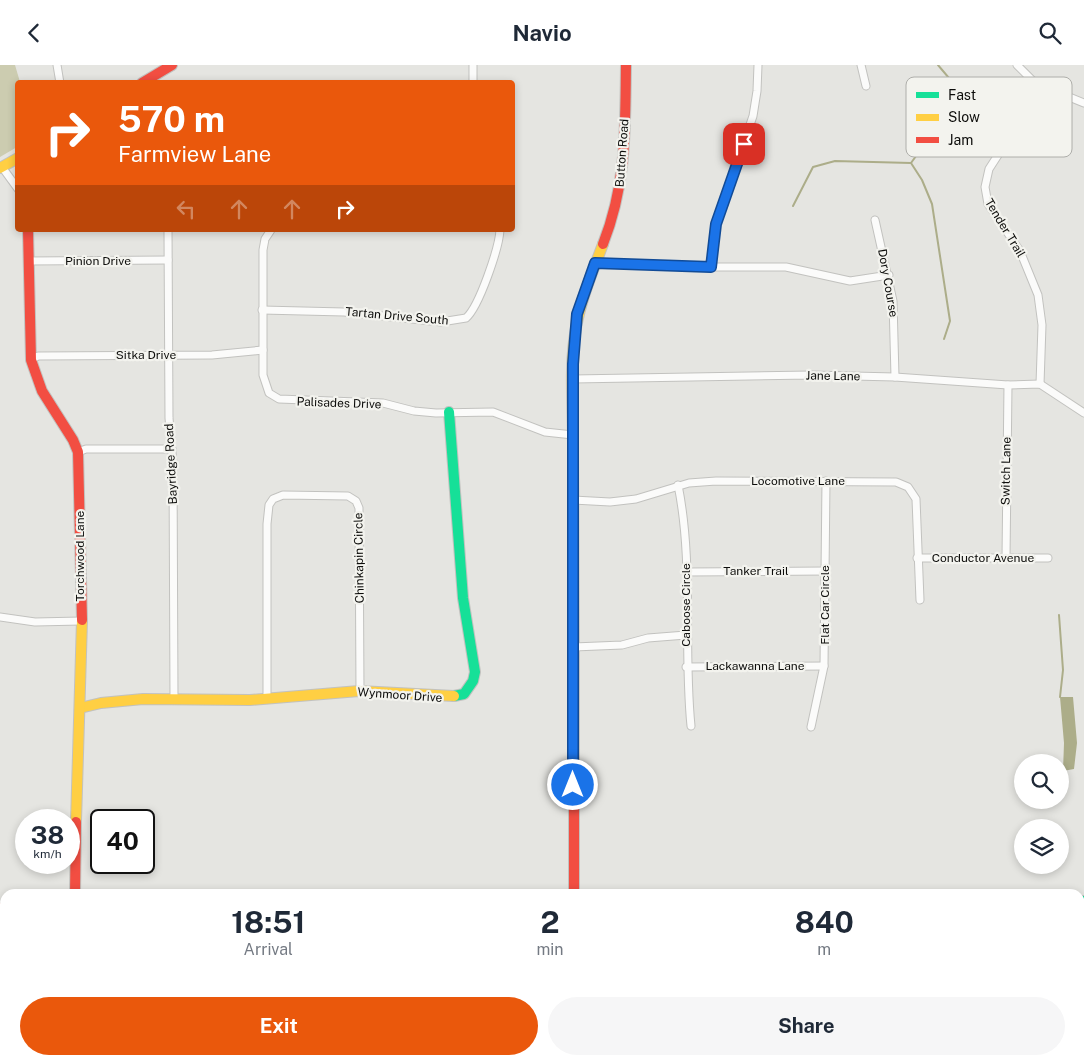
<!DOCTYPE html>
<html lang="en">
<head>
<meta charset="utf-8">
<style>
	:root { --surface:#fff; --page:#f6f6f7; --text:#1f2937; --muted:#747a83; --accent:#ea580c }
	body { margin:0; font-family:"Public Sans",sans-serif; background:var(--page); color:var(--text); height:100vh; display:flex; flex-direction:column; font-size:19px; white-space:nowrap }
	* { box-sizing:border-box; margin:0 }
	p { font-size:16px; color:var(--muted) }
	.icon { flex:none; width:28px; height:28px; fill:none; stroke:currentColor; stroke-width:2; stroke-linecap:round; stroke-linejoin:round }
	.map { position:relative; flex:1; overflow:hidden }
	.sheet { position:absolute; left:0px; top:824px; width:1085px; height:176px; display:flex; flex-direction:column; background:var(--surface); border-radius:15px 15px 0 0; box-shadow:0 2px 8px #0003 }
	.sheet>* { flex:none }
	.hud { position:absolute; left:15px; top:15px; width:500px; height:152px; border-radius:5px; box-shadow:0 2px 8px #0003; background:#ea580c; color:#fff; overflow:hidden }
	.controls { position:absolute; left:1014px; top:689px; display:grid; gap:10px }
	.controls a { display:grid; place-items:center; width:55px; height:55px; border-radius:50%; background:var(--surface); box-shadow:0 2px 8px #0003; font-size:25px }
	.speed { position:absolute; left:15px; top:744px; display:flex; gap:10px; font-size:25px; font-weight:700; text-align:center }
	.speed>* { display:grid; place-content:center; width:65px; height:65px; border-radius:50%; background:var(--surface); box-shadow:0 2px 8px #0003; line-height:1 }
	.speed small { font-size:12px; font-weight:400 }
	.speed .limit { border:2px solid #111; border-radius:8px; background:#fff; color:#111 }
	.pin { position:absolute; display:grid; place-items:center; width:42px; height:42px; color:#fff; margin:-21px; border-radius:10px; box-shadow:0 2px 8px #0006 }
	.me { position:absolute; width:55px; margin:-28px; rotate:0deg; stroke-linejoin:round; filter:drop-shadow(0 0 4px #0008) }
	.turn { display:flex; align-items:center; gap:18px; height:105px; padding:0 20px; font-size:22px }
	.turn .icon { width:65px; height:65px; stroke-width:2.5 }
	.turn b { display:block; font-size:35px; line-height:42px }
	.lanes { display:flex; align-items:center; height:48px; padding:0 20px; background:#0003; justify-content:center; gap:25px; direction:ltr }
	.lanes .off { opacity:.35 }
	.eta { display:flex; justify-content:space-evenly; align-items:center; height:85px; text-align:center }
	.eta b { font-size:30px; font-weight:700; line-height:35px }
	.primary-button { display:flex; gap:10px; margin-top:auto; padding:10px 20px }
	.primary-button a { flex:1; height:58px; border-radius:30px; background:var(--accent); color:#fff; font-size:20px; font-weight:700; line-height:58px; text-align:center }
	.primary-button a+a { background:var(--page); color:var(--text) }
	header { display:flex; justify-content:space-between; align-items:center; height:65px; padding:0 20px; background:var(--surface); font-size:22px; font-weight:700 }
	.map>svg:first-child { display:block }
	.green { fill:#ccccb0 }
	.water { fill:#acad89 }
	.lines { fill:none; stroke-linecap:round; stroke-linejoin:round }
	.stream { stroke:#acad89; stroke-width:2 }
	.street-casing { stroke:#c2c2bf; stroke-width:9 }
	.fast-casing { stroke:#c2c2bf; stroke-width:12 }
	.slow-casing { stroke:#c2c2bf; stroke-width:12 }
	.jam-casing { stroke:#c2c2bf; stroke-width:12 }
	.street { stroke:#fbfbfa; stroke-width:7 }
	.fast { stroke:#16e098; stroke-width:10 }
	.slow { stroke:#ffcf43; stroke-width:10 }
	.jam { stroke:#f24e42; stroke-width:10 }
	.route-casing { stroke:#114b97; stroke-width:12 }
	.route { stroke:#1a73e8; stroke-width:9 }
	.labels { text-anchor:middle; stroke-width:4.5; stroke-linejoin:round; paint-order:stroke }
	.street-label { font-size:12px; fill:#0d0d0b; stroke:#f3f3ee }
	.key { fill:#f3f3ee; stroke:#aeaeaa; stroke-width:1 }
	.key-label { font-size:14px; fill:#0d0d0b }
</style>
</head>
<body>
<header><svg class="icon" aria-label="back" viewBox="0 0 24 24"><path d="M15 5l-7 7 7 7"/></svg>Navio<svg class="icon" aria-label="search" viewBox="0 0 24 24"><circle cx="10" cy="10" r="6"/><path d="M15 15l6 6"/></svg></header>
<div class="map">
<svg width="1084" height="999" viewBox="0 0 1084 999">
	<rect width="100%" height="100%" fill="#e5e5e1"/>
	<!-- green -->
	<path class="green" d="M0,0H15L20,17L18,18L17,82L0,92Z"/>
	<!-- water -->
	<path class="water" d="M1060,632H1073L1077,678L1074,704L1063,706L1064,678Z"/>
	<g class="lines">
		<!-- stream -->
		<g class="stream">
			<path d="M938,0L965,32L1000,58"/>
			<path d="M911,98C929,73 949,48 952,16"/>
			<path d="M793,141L813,102L835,96L911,98L922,115L932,139L950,256L944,274"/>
			<path d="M1059,550L1063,605L1060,632"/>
		</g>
		<!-- street casing -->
		<g class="street-casing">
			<g id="street">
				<path d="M57,0L60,18"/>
				<path d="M861,0L866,21"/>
				<path d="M1017,0L1035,18L1084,38"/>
				<path d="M473,18V0"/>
				<path d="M2,102L18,124"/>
				<path d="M875,155L893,236L895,312"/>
				<path d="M168,165L169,353L173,399L174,634"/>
				<path d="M271,165L265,174L263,185V310L269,328L279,334L383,338L414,346L436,348L493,347L545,367L573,370"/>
				<path d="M29,196L168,195"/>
				<path d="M595,197L697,202H786L850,216L889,210"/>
				<path d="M711,202L716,159L753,51L757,26L758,0"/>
				<path d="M262,245L344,247L441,257L466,253C479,242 499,183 500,165"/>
				<path d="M31,295L38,291L212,290L263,285"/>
				<path d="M573,314L811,310L895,312L1008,320L1040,319L1084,348"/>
				<path d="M1040,319L1042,260L1038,230L1020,186L988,139L985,122L989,104L1042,22"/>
				<path d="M78,387L86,384H172"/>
				<path d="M678,420C694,499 683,581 691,661"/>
				<path d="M573,435L610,437L636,434L689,418L716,416L896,417L908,422L916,434L920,535"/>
				<path d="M917,493H1048"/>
				<path d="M1006,493L1008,320"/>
				<path d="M687,507L826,506"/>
				<path d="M0,552L35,557L81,556"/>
				<path d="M574,582L622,580L648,573L686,570"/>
				<path d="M686,602L824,601"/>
				<path d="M267,634V459L269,440L273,434L283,430L348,431L356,436L359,443L360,626"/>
				<path d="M811,662L824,601L826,416"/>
				<path d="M266,995V999"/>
				<path d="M385,995V999"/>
				<path d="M1054,995L1059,999"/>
			</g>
		</g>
		<!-- fast casing -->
		<g class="fast-casing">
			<g id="fast">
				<path d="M449,347L463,533L475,607L473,616L464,629L454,631"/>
				<path d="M573,378L574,591"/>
				<path d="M1080,836H1084"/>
				<path d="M1007,999L1010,995"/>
			</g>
		</g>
		<!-- slow casing -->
		<g class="slow-casing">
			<g id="slow">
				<path d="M0,103L18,93"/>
				<path d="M573,378C573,341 569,300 576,263C581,234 593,206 603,179"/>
				<path d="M80,643L101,638L143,634L250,635L359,626L454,631"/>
				<path d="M76,757L82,555"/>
				<path d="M1080,918L1084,914"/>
				<path d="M76,995V999"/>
			</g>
		</g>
		<!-- jam casing -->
		<g class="jam-casing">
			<g id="jam">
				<path d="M142,18L172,0"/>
				<path d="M28,165L31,295L42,326L73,375L78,387L82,555"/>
				<path d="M603,179C627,118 625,64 626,0"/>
				<path d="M574,591V829"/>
				<path d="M75,829L76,757"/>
				<path d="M0,843H5"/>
			</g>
		</g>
		<!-- street -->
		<use href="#street" class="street"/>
		<!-- fast -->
		<use href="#fast" class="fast"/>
		<!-- slow -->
		<use href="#slow" class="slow"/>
		<!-- jam -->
		<use href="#jam" class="jam"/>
	</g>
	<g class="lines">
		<!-- route casing -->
		<g class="route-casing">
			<path id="route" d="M573,720V299L577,249L595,198L711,202L716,159L744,79"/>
		</g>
		<!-- route -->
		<use href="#route" class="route"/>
	</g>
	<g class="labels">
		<!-- street labels -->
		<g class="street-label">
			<text transform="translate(622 88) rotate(-86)" y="4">Button Road</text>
			<text transform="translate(1005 163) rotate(59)" y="4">Tender Trail</text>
			<text x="98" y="200">Pinion Drive</text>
			<text transform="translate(888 218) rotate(80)" y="4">Dory Course</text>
			<text transform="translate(397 251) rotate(5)" y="4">Tartan Drive South</text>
			<text x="146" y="294">Sitka Drive</text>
			<text transform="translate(833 311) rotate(1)" y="4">Jane Lane</text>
			<text transform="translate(339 338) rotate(2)" y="4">Palisades Drive</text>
			<text transform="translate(171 399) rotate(-93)" y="4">Bayridge Road</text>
			<text transform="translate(1006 406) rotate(-89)" y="4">Switch Lane</text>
			<text x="798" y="420">Locomotive Lane</text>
			<text transform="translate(80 491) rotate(-90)" y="4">Torchwood Lane</text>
			<text transform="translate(359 493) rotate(-91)" y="4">Chinkapin Circle</text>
			<text x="983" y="497">Conductor Avenue</text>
			<text x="756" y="510">Tanker Trail</text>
			<text transform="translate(686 540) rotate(-90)" y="4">Caboose Circle</text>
			<text transform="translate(825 540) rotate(-90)" y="4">Flat Car Circle</text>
			<text x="755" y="605">Lackawanna Lane</text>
			<text transform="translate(400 630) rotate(4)" y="4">Wynmoor Drive</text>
		</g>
	</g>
	<!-- legend -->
	<rect x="906" y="12" width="166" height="80" rx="8" class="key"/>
	<rect x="916" y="27" width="23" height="6" fill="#16e098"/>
	<rect x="916" y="49" width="23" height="7" fill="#ffcf43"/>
	<rect x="916" y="72" width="23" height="6" fill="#f24e42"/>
	<g class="key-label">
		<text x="948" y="35">Fast</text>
		<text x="948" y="57">Slow</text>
		<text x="948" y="80">Jam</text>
	</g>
</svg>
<div class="controls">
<a><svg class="icon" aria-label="search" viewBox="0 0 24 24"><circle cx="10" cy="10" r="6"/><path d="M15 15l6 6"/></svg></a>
<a><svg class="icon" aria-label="layers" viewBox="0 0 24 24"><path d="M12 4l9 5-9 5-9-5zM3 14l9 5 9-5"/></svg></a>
</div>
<div class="speed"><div>38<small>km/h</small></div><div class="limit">40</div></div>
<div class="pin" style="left:744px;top:79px;background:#d93025"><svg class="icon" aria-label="arrive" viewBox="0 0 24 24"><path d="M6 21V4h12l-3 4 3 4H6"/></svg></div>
<svg class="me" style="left:573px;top:720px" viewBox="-20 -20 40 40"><circle r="17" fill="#1a73e8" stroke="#fff" stroke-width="3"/><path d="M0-11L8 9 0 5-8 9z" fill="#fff"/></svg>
<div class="hud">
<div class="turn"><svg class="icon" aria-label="right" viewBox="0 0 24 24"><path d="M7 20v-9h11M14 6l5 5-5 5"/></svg><div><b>570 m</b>Farmview Lane</div></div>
<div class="lanes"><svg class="icon off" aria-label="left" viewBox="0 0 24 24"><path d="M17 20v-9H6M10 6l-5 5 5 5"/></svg><svg class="icon off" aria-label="ahead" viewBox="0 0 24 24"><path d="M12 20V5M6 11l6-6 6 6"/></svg><svg class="icon off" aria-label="ahead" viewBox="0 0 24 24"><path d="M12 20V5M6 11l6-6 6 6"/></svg><svg class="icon" aria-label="right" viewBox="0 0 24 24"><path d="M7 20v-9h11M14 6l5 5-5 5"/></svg></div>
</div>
<section class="sheet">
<div class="eta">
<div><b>18:51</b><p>Arrival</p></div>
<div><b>2</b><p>min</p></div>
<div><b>840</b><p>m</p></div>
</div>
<div class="primary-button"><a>Exit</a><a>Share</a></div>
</section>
</div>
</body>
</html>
